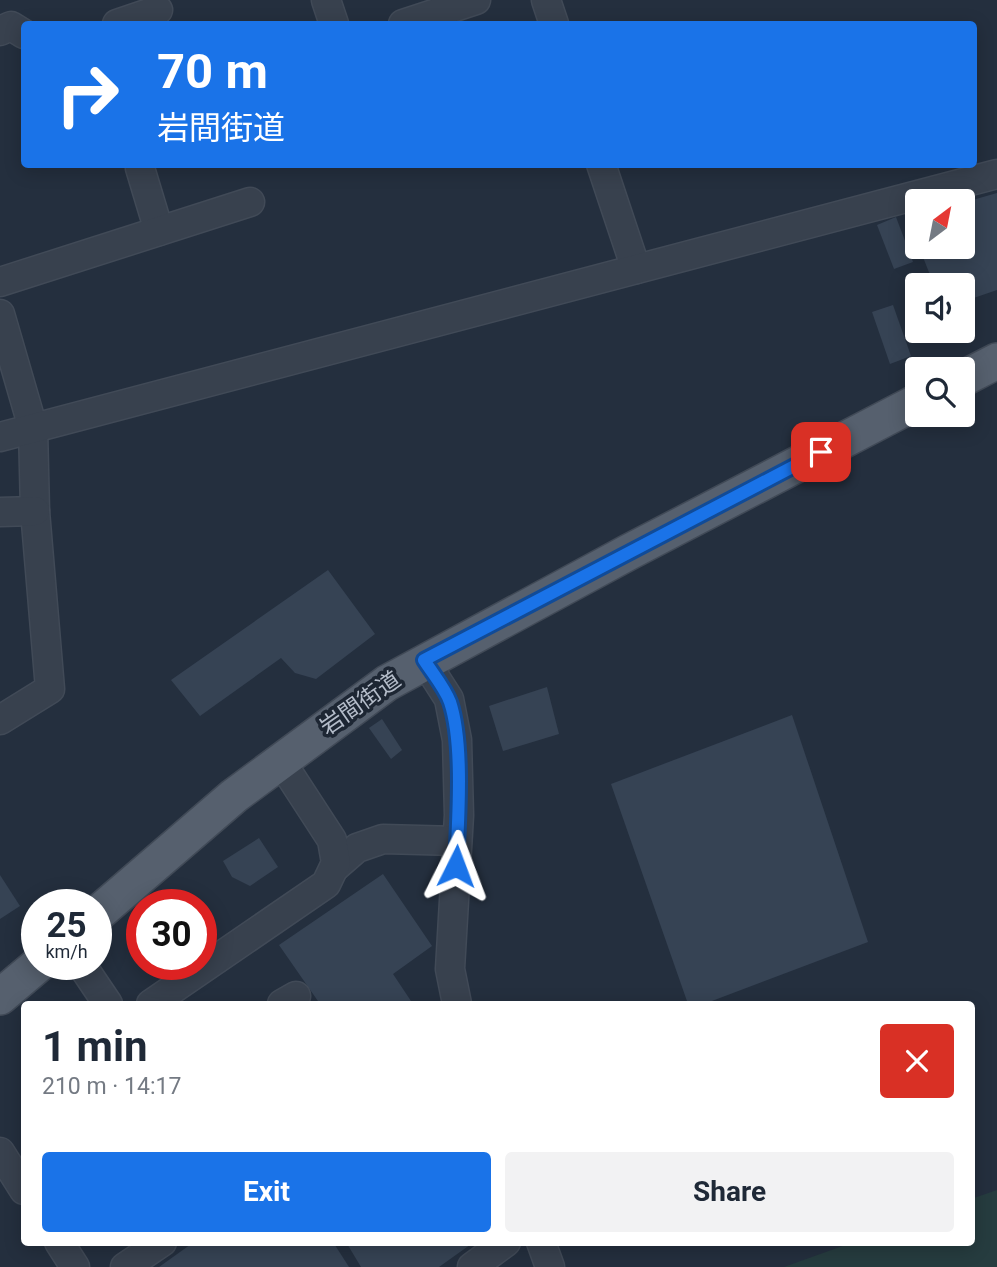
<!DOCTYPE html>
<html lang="en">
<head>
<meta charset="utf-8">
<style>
	:root { --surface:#fff; --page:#f2f2f3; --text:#1f2937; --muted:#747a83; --accent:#1a73e8 }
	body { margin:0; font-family:Roboto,"Noto Sans JP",sans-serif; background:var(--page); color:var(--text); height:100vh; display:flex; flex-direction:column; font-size:26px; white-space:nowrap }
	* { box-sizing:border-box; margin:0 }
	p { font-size:23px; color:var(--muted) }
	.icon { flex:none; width:38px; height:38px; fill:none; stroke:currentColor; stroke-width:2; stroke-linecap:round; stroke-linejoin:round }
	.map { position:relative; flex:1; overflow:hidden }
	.side { position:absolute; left:21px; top:1001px; width:954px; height:245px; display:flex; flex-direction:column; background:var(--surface); border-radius:7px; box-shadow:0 4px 18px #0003 }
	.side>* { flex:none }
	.top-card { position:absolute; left:21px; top:21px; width:956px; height:147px; border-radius:7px; box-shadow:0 4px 18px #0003; background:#1a73e8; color:#fff; overflow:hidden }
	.needle { width:46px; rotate:32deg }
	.controls { position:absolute; left:905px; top:189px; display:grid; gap:14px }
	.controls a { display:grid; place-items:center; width:70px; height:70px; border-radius:7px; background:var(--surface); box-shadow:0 4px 18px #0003; font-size:35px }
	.speed { position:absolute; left:21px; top:889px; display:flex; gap:14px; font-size:35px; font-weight:700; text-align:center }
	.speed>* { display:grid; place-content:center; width:91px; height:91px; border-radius:50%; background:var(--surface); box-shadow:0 4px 18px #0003; line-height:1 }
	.speed small { font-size:18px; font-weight:400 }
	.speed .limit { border:10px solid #d22; background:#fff; color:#111 }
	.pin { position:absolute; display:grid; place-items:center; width:60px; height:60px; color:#fff; margin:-30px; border-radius:14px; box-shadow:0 4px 10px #0006 }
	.me { position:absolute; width:77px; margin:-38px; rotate:3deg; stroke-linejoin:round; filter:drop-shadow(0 0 5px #0008) }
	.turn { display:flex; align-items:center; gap:24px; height:147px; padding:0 21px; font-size:32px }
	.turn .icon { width:91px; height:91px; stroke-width:2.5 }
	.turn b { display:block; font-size:49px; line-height:60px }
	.round { display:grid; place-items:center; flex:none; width:74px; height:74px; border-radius:7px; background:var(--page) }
	.headline { display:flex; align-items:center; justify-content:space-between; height:119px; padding:0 21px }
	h1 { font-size:42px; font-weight:700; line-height:52px }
	.primary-button { display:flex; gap:14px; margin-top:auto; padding:14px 21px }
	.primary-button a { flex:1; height:80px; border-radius:7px; background:var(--accent); color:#fff; font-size:28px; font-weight:700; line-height:80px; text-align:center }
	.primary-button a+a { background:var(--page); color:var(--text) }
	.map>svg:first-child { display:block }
	.green { fill:#263c3f }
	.building { fill:#364354 }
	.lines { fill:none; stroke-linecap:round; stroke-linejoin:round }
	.minor-casing { stroke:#414a57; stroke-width:31 }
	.major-casing { stroke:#414a57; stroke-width:38 }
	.minor { stroke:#38414e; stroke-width:28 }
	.major { stroke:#56606e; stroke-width:35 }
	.route-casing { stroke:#114b97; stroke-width:18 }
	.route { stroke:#1a73e8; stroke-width:12 }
	.labels { text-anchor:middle; stroke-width:7; stroke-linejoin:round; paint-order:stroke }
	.street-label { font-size:23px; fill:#b4bcc9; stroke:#1d2633 }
</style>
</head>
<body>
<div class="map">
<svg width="997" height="1267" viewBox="0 0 997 1267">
	<rect width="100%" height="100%" fill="#242f3e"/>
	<!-- green -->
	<path class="green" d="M997,1190V1267H784L851,1243L971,1242V1199Z"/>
	<!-- building -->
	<g class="building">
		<path d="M997,193V290L962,302V285H934L919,247H962V203Z"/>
		<path d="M917,216V240L909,218Z"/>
		<path d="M896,217L913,262L894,269L877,225Z"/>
		<path d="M893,305L911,356L890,364L872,312Z"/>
		<path d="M328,570L375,634L316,679L295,673L281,658L200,716L171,680Z"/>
		<path d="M547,687L559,734L503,751L489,706Z"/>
		<path d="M792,715L868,942L704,1004H688L611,784Z"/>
		<path d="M382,719L402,750L391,759L369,728Z"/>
		<path d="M259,838L278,867L250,886L232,877L223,861Z"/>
		<path d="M383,874L432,946L393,974L413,1004H320L279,945Z"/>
		<path d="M0,875L20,906L0,919Z"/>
		<path d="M194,1242H333L349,1267H159Z"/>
		<path d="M346,1242H474L439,1267H361Z"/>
	</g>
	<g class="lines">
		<!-- minor casing -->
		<g class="minor-casing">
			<g id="minor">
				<path d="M326,0L334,24"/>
				<path d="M546,0L554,24"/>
				<path d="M117,24L158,10"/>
				<path d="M403,24L476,0"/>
				<path d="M0,31L11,26L24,34"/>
				<path d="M601,164L636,269"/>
				<path d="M140,168L159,231"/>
				<path d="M0,282L250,202"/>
				<path d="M0,314L33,428L35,511L50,689L0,720"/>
				<path d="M0,437L997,174"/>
				<path d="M0,512L35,511"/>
				<path d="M424,660L449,699L457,740L459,815L450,969L457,1004"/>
				<path d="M334,868L357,848L383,839L457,841"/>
				<path d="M81,964L108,1004"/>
				<path d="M151,1004L326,884L336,863L332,840L280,760"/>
				<path d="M282,1004L296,996"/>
				<path d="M0,1152L24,1190"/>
				<path d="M59,1242L75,1267"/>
				<path d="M541,1242L550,1267"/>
				<path d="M125,1267L162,1242"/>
				<path d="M472,1267L506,1242"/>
			</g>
		</g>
		<!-- major casing -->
		<g class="major-casing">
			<g id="major">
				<path d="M962,379L997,361"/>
				<path d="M96,915L234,796L387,683L629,552L917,402"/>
				<path d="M0,997L39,964"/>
			</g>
		</g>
		<!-- minor -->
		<use href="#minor" class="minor"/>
		<!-- major -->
		<use href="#major" class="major"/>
	</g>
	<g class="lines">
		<!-- route casing -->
		<g class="route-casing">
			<path id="route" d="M456,866C458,822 464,744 450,702C445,688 433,674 424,660L821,452"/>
		</g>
		<!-- route -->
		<use href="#route" class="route"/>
	</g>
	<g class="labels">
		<!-- street labels -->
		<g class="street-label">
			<text transform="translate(360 703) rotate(-35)" y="8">岩間街道</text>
		</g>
	</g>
</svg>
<div class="controls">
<a><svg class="needle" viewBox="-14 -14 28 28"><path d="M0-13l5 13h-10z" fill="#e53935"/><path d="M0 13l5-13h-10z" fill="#747a83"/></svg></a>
<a><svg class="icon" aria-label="sound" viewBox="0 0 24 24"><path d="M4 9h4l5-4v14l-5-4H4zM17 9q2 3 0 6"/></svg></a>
<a><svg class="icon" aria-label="search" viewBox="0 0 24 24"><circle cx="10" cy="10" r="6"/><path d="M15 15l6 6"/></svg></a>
</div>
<div class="speed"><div>25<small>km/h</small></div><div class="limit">30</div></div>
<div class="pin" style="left:821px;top:452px;background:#d93025"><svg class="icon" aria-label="arrive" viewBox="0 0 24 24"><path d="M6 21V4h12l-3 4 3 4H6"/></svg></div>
<svg class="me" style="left:456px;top:866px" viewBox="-20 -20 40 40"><path d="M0-17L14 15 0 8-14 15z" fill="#1a73e8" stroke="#fff" stroke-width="4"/></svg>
<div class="top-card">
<div class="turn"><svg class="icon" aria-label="right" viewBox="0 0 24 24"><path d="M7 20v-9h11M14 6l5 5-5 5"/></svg><div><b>70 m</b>岩間街道</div></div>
</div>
<section class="side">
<div class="headline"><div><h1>1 min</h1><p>210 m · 14:17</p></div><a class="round" style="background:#d93025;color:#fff"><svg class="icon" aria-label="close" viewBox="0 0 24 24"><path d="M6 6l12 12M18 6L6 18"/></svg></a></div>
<div class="primary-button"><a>Exit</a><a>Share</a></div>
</section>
</div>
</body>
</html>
